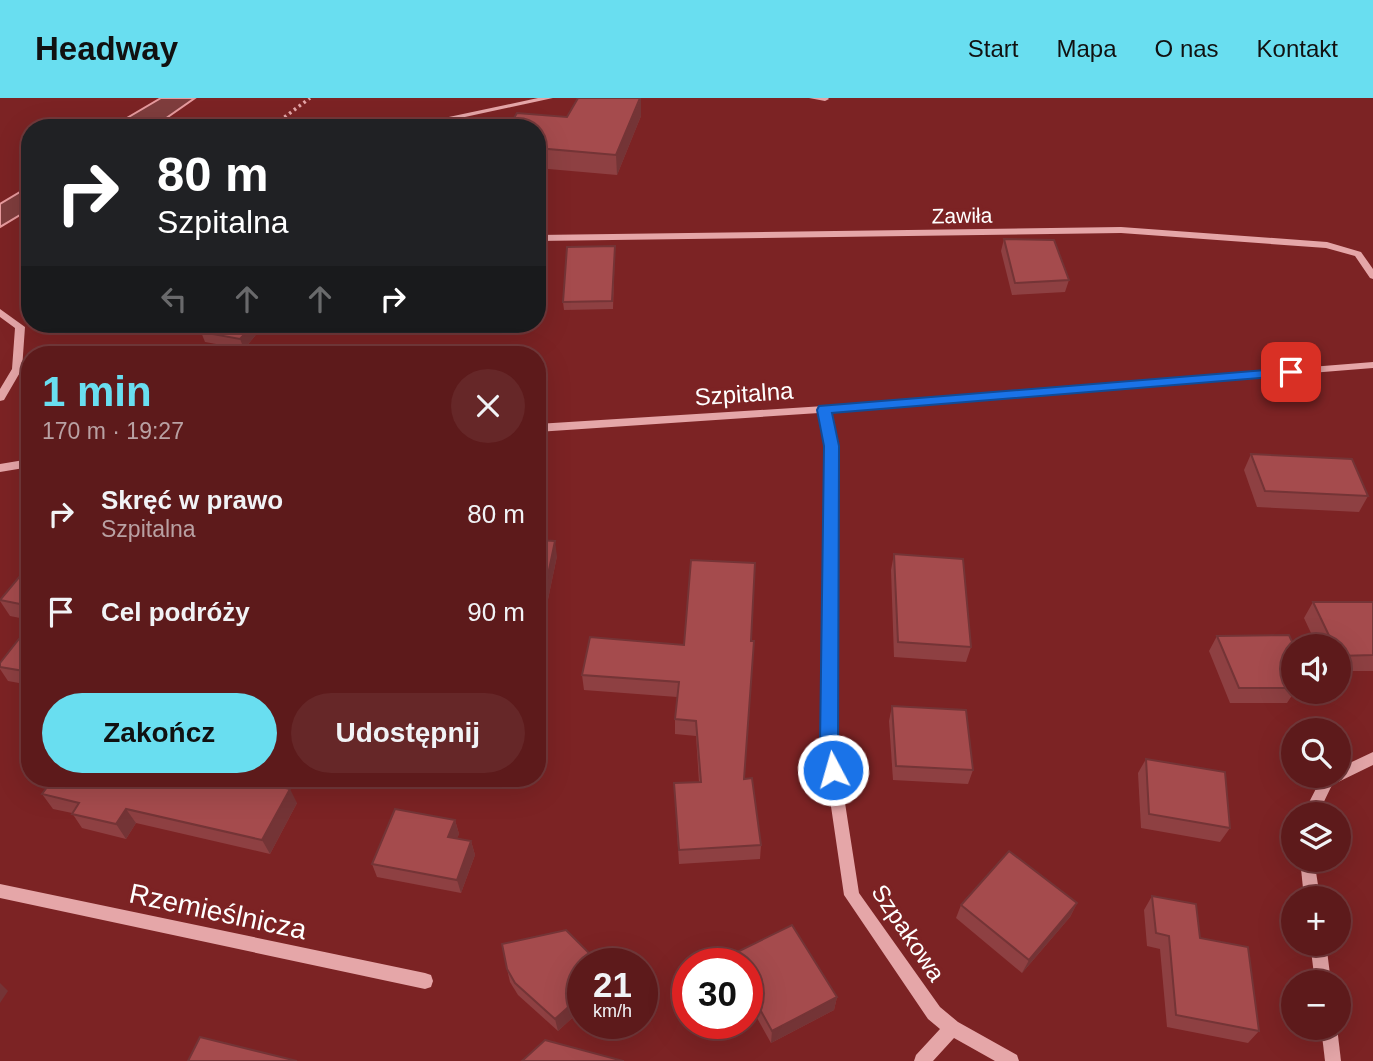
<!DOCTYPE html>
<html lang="pl">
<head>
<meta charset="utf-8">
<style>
	:root { --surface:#5d1a1b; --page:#662728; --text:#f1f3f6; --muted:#b9a1a3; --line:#72383a; --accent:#69def0 }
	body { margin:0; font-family:Arial,sans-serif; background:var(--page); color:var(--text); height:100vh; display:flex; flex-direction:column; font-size:26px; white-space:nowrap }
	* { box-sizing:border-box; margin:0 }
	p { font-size:23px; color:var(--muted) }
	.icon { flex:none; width:38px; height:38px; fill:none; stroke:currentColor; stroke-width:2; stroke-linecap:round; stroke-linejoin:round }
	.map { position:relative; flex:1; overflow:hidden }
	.drawer { position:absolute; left:21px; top:248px; width:525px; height:441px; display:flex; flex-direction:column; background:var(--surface); border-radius:28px; box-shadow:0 7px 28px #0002,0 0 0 2px var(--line) }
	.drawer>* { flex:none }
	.guide { position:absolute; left:21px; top:21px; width:525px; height:214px; border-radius:28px; box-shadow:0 7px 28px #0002,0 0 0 2px var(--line); background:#202124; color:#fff; overflow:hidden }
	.buttons { position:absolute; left:1281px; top:536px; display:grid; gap:14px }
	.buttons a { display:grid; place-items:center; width:70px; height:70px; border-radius:50%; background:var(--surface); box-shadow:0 7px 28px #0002,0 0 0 2px var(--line); font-size:35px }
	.speed { position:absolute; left:567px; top:850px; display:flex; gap:14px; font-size:35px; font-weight:700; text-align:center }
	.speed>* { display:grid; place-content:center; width:91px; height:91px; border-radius:50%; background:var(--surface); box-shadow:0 7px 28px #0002,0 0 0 2px var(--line); line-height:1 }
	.speed small { font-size:18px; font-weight:400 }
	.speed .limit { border:10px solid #d22; background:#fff; color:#111 }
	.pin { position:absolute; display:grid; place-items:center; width:60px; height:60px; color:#fff; margin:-30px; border-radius:14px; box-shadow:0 4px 10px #0006 }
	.me { position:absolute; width:77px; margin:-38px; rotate:354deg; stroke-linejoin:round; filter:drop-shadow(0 0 5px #0008) }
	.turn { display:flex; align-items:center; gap:24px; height:147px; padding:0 21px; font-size:32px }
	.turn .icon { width:91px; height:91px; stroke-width:2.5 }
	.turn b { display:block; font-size:49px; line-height:60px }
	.lanes { display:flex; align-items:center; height:66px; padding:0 21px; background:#0003; justify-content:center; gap:35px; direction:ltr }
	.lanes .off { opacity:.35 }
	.round { display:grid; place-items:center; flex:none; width:74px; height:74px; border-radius:37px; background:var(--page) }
	.head { display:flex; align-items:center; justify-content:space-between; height:119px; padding:0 21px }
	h1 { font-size:42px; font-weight:800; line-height:52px; color:var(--accent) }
	.primary-button { display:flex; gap:14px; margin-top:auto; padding:14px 21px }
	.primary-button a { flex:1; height:80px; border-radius:42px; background:var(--accent); color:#111; font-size:28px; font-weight:800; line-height:80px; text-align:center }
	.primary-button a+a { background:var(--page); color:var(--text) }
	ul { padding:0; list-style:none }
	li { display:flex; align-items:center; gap:21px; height:98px; padding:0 21px }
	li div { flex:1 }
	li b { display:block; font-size:26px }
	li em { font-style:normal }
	header { display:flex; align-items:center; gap:42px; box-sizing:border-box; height:98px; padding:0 35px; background:var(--accent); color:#111 }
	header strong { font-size:33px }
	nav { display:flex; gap:38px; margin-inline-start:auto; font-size:24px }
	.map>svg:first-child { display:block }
	.water { fill:#7f3d3d; stroke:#e69a9d; stroke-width:2 }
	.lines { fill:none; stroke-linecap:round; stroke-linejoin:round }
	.path { stroke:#e5a6a8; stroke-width:3.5; stroke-dasharray:2.5 3.5; stroke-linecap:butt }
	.minor { fill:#e5a6a8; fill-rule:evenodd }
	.wall { fill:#8e4042 }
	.shaded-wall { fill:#743436 }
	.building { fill:#a54b4d; stroke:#743436; stroke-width:2 }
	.route { fill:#1a73e8; stroke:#114b97; stroke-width:2 }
	.labels { text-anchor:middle; stroke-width:7; stroke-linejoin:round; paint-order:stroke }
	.far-street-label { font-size:21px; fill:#fff; stroke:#7c2324 }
	.street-label { font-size:24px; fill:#fff; stroke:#7c2324 }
	.near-street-label { font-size:28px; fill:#fff; stroke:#7c2324 }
</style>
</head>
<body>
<header>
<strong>Headway</strong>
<nav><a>Start</a><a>Mapa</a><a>O nas</a><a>Kontakt</a></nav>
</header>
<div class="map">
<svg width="1373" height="963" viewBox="0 0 1373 963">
	<rect width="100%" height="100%" fill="#7c2324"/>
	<!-- water -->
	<g class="water">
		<path d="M161,0H195L152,30H110Z"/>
		<path d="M30,88V111L0,129V106Z"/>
	</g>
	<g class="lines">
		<!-- path -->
		<path class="path" d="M270,30L310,0"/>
		<!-- minor -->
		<g class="minor">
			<path d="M538,0H553L414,30H397Z"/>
			<path d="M809,0H828L829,1L825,3Z"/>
			<path d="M1121,129L1327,144L1361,154L1373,171V181L1370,180L1355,158L1326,150L1121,135L537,143V137Z"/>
			<path d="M0,211L25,229L22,271L4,302L0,303V291L12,271L15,230L0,219Z"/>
			<path d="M1373,264V270L830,314L836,348V647L859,795L940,909L958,924L1017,957L1019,963H995L954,940L933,963H914L916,957L940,931L928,921L844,797L822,647L826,348L819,315L537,334V326L824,308Z"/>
			<path d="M30,361V369L0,374V366Z"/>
			<path d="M1373,654V667L1332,687L1318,716H1303L1322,679L1339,677V670Z"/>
			<path d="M1300,761H1314L1320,800H1304Z"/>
			<path d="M0,786L425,875L431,877L433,883L431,889L425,891L0,800Z"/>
			<path d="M1310,845H1326L1331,884H1315Z"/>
			<path d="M1321,929H1337L1341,963H1325Z"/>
		</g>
	</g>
	<!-- wall -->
	<g class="wall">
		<path d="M641,0V18L617,77L537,70V30Z"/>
		<path d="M1004,141L1069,182L1065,194L1012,197L1001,153Z"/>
		<path d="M615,148L613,211L564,212L563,204Z"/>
		<path d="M265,226L244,251L205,244L201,234Z"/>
		<path d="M1251,356L1368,398L1359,414L1257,409L1244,372Z"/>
		<path d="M537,442L557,458L546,511H537Z"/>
		<path d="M894,456L971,549L966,564L894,559L891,472Z"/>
		<path d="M30,466V522L10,518L0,503Z"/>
		<path d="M1313,504H1373V573H1339V548H1317L1304,520Z"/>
		<path d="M30,527V587L8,583L0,571V565Z"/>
		<path d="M1217,538L1293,548V593H1295L1287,605H1230L1209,553Z"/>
		<path d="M684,547L744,681L761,747L760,761L679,766L674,685L699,684L696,638L675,636V621L677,599L584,592L582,577Z"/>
		<path d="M892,608L973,672L968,686L893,682L889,623Z"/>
		<path d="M1146,661L1230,730L1220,744L1141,730L1138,675Z"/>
		<path d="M42,696L297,705L270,756L136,725L126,741L82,730L72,715L53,711Z"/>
		<path d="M455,722L459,736L457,740L471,743L475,757L461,795L377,779L372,766Z"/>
		<path d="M1152,798L1200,840L1259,933L1248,945L1167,929L1160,851L1147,848L1144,812Z"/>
		<path d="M1077,805L1070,819L1022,875L956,820L961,807Z"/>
		<path d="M731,857L735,866H730Z"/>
		<path d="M583,866V910L558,933L518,897L510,884L507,871Z"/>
		<path d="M747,866L837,899L834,912L771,945L747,902Z"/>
	</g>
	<!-- shaded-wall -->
	<g class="shaded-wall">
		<path d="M641,0V18L617,77L616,57Z"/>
		<path d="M254,226H265L244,251L240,241Z"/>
		<path d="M555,443L557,458L546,511L544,496Z"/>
		<path d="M290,691L297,705L270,756L262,742Z"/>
		<path d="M126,711L136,725L126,741L116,726Z"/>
		<path d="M455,722L459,736L452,753L448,739Z"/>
		<path d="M471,743L475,757L461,795L457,782Z"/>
		<path d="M1077,805L1070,819L1022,875L1029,862Z"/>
		<path d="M0,885L8,893L0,905Z"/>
		<path d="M583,896V910L558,933L555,921Z"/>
		<path d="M837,899L834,912L771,945L772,933Z"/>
	</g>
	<!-- building -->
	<g class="building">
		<path d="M578,0H640L616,57L537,50V30H508L517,15L567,19Z"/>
		<path d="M1004,141L1054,142L1069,182L1015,185Z"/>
		<path d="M615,148L612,203L563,204L567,149Z"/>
		<path d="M210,226H254L240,241L201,234Z"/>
		<path d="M1251,356L1352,361L1368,398L1265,393Z"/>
		<path d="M537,442L555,443L544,496L537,495Z"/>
		<path d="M894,456L963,461L971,549L898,544Z"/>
		<path d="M691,462L755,465L751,543H754L744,681L752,680L761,747L679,752L674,685L701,684L696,623L675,621L679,584L582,577L590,539L684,547Z"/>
		<path d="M30,466V508L0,502Z"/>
		<path d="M1313,504H1373V557L1339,558V548H1334Z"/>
		<path d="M30,527V574L0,569V565Z"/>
		<path d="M1289,537L1294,548H1293V573H1289L1293,582V590H1239L1217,538Z"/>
		<path d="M892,608L966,612L973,672L896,668Z"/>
		<path d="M1146,661L1225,674L1230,730L1149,716Z"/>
		<path d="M53,681H245L290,691L262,742L126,711L116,726L72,716L79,705L42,696Z"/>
		<path d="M395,711L455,722L448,739L471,743L457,782L372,766Z"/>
		<path d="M1009,753L1077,805L1029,862L961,807Z"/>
		<path d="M1152,798L1196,806L1200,840L1248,849L1259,933L1176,917L1169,838L1156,835Z"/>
		<path d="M792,827L837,899L772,933L747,888V866H735L731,857Z"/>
		<path d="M566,832L600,866H583V896L555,921L515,885L507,871L502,846Z"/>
		<path d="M200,939L297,963H188Z"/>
		<path d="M545,942L623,963H624H522Z"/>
	</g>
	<!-- route -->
	<path class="route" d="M1291,270L1295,271V277L832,315L839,348L838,648L842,672L839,678L833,680L826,678L820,648L824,348L817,312L819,308Z"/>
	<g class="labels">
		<!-- far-street labels -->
		<g class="far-street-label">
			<text transform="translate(962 118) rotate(-1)" y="7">Zawiła</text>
		</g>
		<!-- street labels -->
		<g class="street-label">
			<text transform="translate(744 296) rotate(-4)" y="8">Szpitalna</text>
			<text transform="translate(908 835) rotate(56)" y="8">Szpakowa</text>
		</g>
		<!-- near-street labels -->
		<g class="near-street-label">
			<text transform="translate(218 813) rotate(12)" y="10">Rzemieślnicza</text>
		</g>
	</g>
</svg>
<div class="buttons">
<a><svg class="icon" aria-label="sound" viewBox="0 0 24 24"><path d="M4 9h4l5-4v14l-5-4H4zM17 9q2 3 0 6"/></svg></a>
<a><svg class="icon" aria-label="search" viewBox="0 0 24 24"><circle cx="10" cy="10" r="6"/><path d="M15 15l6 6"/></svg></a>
<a><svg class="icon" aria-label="layers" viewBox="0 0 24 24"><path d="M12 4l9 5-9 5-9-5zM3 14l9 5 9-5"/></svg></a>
<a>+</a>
<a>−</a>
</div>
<div class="speed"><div>21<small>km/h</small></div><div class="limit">30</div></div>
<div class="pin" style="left:1291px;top:274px;background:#d93025"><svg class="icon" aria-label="arrive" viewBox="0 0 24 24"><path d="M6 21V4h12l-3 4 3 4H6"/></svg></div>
<svg class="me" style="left:833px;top:672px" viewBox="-20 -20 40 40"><circle r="17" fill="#1a73e8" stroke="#fff" stroke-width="3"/><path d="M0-11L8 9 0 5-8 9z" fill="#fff"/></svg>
<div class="guide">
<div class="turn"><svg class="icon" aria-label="right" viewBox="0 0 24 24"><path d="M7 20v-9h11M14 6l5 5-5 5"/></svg><div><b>80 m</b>Szpitalna</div></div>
<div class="lanes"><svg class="icon off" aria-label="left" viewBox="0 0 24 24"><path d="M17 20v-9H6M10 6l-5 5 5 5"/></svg><svg class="icon off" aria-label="ahead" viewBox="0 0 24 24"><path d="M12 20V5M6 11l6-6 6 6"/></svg><svg class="icon off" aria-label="ahead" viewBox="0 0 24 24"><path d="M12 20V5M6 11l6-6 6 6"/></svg><svg class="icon" aria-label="right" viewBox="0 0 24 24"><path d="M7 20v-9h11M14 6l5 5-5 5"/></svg></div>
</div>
<section class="drawer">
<div class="head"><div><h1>1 min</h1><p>170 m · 19:27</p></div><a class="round"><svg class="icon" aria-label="close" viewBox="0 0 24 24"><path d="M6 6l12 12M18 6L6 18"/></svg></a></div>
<ul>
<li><svg class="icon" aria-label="right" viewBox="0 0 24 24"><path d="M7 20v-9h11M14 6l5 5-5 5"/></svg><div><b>Skręć w prawo</b><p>Szpitalna</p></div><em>80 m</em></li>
<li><svg class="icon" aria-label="arrive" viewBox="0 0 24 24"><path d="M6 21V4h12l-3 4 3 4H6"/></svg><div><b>Cel podróży</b></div><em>90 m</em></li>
</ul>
<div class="primary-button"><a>Zakończ</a><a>Udostępnij</a></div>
</section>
</div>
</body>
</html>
